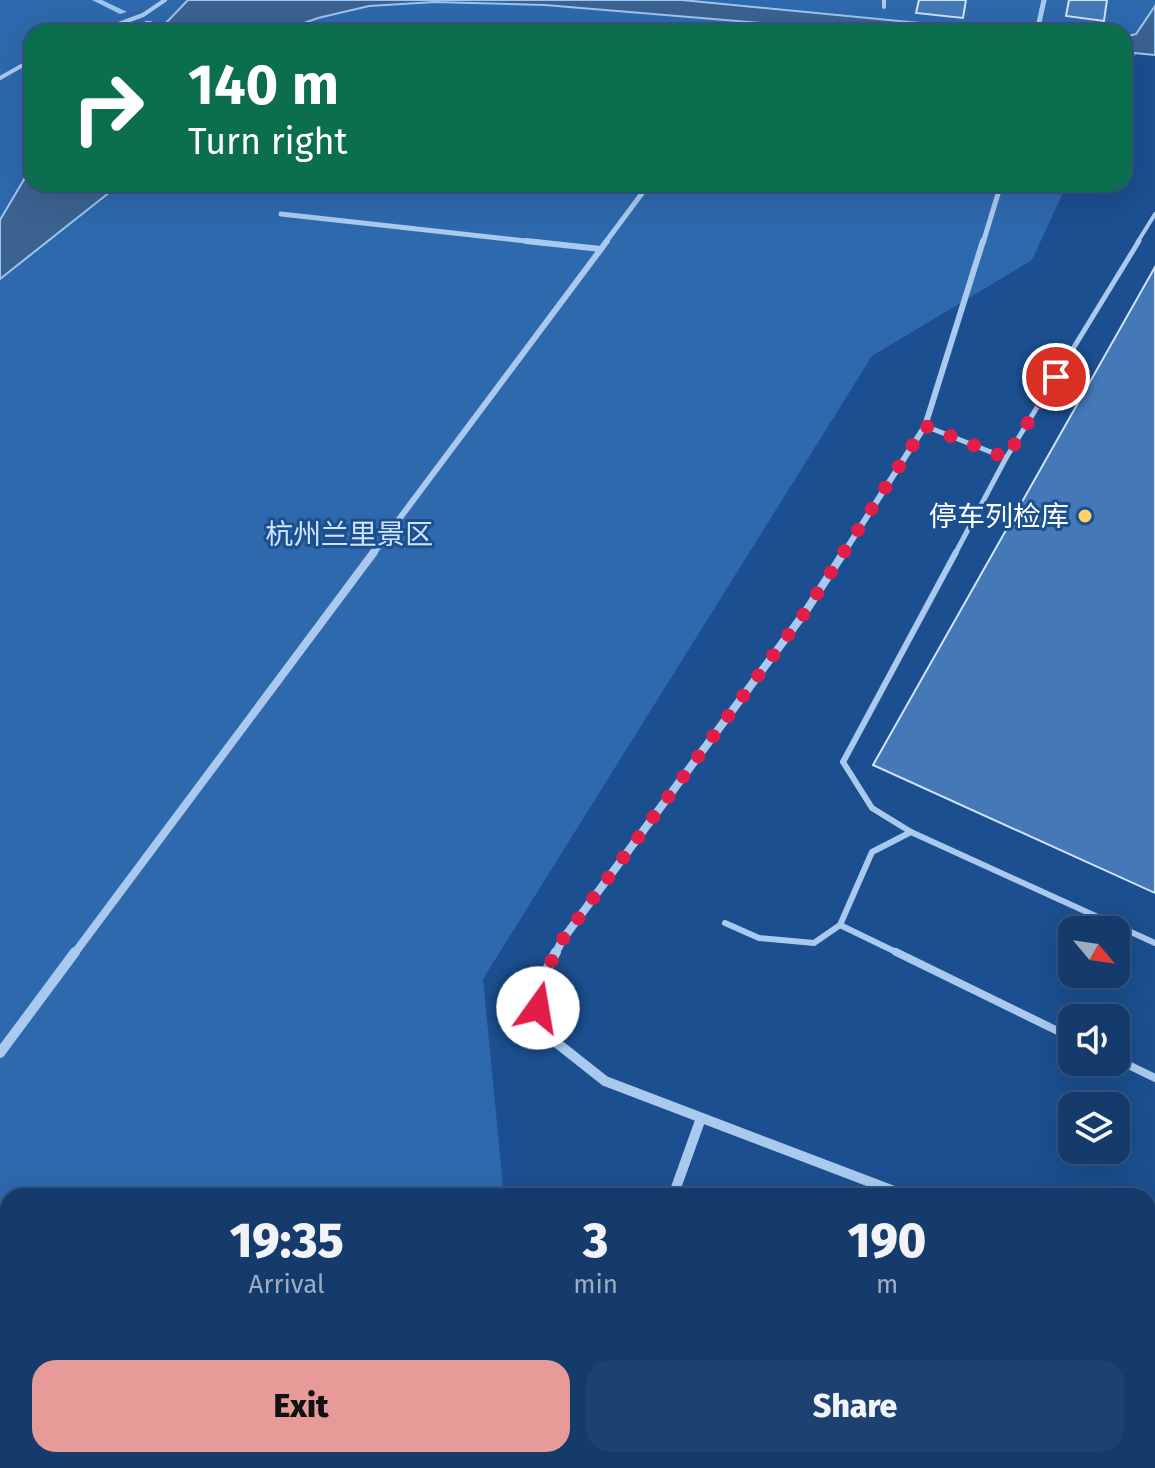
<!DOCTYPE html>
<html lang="en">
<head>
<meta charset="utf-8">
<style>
	:root { --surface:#143b6b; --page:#1d4271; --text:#f1f3f6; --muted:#9dadc1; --line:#33557e; --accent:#e69b98 }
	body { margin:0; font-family:"Fira Sans","Noto Sans SC",sans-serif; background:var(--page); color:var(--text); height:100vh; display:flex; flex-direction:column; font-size:30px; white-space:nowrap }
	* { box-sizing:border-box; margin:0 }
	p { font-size:26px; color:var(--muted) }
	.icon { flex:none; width:44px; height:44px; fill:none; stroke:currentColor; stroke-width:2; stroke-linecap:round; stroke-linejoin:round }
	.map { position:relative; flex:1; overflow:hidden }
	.drawer { position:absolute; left:0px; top:1188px; width:1156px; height:280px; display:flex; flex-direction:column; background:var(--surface); border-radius:24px 24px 0 0; box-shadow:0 8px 32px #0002,0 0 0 2px var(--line) }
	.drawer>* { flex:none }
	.top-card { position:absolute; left:24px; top:24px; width:1108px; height:168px; border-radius:24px; box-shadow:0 8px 32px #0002,0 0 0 2px var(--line); background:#0b6e4f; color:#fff; overflow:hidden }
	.needle { width:52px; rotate:119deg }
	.fabs { position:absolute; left:1058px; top:916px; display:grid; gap:16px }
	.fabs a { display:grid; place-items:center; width:72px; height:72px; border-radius:16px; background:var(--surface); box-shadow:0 8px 32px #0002,0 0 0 2px var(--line); font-size:40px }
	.pin { position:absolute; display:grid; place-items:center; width:68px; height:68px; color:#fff; margin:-34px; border:4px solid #fff; border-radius:50%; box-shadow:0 2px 8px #0007 }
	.me { position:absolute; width:88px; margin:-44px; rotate:13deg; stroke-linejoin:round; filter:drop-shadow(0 0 6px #0008) }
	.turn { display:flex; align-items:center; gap:28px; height:168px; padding:0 32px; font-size:36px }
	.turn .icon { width:104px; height:104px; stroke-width:2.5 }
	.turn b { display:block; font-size:56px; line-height:68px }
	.eta { display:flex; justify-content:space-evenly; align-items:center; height:136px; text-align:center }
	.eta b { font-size:48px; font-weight:800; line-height:56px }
	.primary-button { display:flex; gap:16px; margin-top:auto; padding:16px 32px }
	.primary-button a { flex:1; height:92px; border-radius:24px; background:var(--accent); color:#111; font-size:32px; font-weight:800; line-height:92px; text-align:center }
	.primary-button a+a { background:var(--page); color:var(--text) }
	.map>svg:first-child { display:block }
	.green { fill:#2e69ad }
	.water { fill:#3c6290; stroke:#9cc4f0; stroke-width:2 }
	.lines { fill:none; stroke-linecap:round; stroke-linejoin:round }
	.stream { fill:#9cc4f0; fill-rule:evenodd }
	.building { fill:#4478b7; stroke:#cfe3fa; stroke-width:2 }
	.service-far3 { stroke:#a9c9ee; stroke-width:4 }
	.service-far2 { stroke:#a9c9ee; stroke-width:5 }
	.service-far1 { stroke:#a9c9ee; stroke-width:6 }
	.service { stroke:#a9c9ee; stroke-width:8 }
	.minor-far3 { stroke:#a9c9ee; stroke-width:5 }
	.minor-far2 { stroke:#a9c9ee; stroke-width:6 }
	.minor-far1 { stroke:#a9c9ee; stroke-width:8 }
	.minor { stroke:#a9c9ee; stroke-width:10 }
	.route { stroke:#e11d48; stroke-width:14; stroke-dasharray:0 25.2 }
	.poi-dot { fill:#ffd166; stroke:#1b4f8f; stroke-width:3 }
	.labels { text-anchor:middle; stroke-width:6; stroke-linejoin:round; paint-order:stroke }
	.poi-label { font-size:28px; fill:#fff; stroke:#1b4f8f; text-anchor:end }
	.park-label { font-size:28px; fill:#cfe3fa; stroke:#1b4f8f }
</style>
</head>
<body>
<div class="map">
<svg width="1155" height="1468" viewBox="0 0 1155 1468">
	<rect width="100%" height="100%" fill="#1b4f8f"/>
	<!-- green -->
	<path class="green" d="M0,0H1155V38L1124,66V32H32V184H1067L1032,260L872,356L483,979L504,1196H8V1460H1148V1434L1155,1437V1468H0Z"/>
	<!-- water -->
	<g class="water">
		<path d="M188,0H682L1013,32H869L545,5L435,2L369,6L318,18L279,32H153L163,26Z"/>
		<path d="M1155,6V55L1124,52V37L1136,34Z"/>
		<path d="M32,166V184H120L0,279V220Z"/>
	</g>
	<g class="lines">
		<!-- stream -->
		<g class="stream">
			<path d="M92,0H102L127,12L120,14Z"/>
			<path d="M145,21H151L173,32H162L145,25Z"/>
		</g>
	</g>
	<!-- building -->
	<g class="building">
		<path d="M919,0H966L963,18L916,13Z"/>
		<path d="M1069,0H1107L1104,21L1066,16Z"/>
		<path d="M1155,267V893L873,765Z"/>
	</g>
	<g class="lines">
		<!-- service-far3 -->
		<g class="service-far3">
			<path d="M884,0V7"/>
			<path d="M97,32L143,15L165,0"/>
			<path d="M0,78L32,60"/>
			<path d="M1137,243L1155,214"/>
		</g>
		<!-- service-far2 -->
		<g class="service-far2">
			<path d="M925,426L1006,458"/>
			<path d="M955,554L1006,458L1139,241"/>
		</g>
		<!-- service-far1 -->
		<g class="service-far1">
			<path d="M956,552L843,762L872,808L911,832L1155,943"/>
			<path d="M725,923L759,938L814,943L840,925L872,852L911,832"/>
			<path d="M840,925L900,954"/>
		</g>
		<!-- service -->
		<g class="service">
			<path d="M896,952L1072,1038"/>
			<path d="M1116,1059L1155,1078"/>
		</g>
		<!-- minor-far3 -->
		<g class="minor-far3">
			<path d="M1037,32L1044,0"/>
			<path d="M281,214L544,243"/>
			<path d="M605,243L649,184"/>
			<path d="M983,243L1001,184"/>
		</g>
		<!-- minor-far2 -->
		<g class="minor-far2">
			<path d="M526,241L601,249"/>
			<path d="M373,554L607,241"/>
			<path d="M843,554L925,426L983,241"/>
		</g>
		<!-- minor-far1 -->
		<g class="minor-far1">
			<path d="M74,954L374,552"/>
			<path d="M555,954L563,939L806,611L844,552"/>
		</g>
		<!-- minor -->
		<g class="minor">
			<path d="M556,952L538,987V1028L605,1081L907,1196"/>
			<path d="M0,1053L75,952"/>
			<path d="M673,1196L701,1118"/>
			<path d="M1148,1287L1155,1289"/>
			<path d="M576,1468L579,1460"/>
		</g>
	</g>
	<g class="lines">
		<!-- route -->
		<path class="route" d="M538,1008V987L563,939L806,611L925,426L1006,458L1056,377"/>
	</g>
	<!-- markers -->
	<circle class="poi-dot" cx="1085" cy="516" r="8"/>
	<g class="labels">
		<!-- poi labels -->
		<g class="poi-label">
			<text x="1069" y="526">停车列检库</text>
		</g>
		<!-- park labels -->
		<g class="park-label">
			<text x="349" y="544">杭州兰里景区</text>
		</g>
	</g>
</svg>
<div class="fabs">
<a><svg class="needle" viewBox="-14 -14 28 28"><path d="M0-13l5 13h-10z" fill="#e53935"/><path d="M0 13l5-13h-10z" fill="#9dadc1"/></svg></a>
<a><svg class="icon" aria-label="sound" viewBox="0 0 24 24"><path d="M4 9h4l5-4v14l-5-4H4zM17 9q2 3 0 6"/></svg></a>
<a><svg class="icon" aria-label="layers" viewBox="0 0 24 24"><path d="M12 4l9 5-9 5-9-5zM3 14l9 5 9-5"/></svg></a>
</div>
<div class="pin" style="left:1056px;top:377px;background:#d93025"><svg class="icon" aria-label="arrive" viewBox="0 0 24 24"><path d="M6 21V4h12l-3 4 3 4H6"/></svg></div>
<svg class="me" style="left:538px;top:1008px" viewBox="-20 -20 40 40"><circle r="19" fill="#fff"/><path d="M0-13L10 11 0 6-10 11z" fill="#e11d48"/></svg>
<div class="top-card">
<div class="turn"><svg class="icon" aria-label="right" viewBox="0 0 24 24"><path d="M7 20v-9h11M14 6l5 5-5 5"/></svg><div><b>140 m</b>Turn right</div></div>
</div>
<section class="drawer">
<div class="eta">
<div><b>19:35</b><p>Arrival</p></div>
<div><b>3</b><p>min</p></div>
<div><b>190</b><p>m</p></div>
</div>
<div class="primary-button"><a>Exit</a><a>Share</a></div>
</section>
</div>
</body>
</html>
